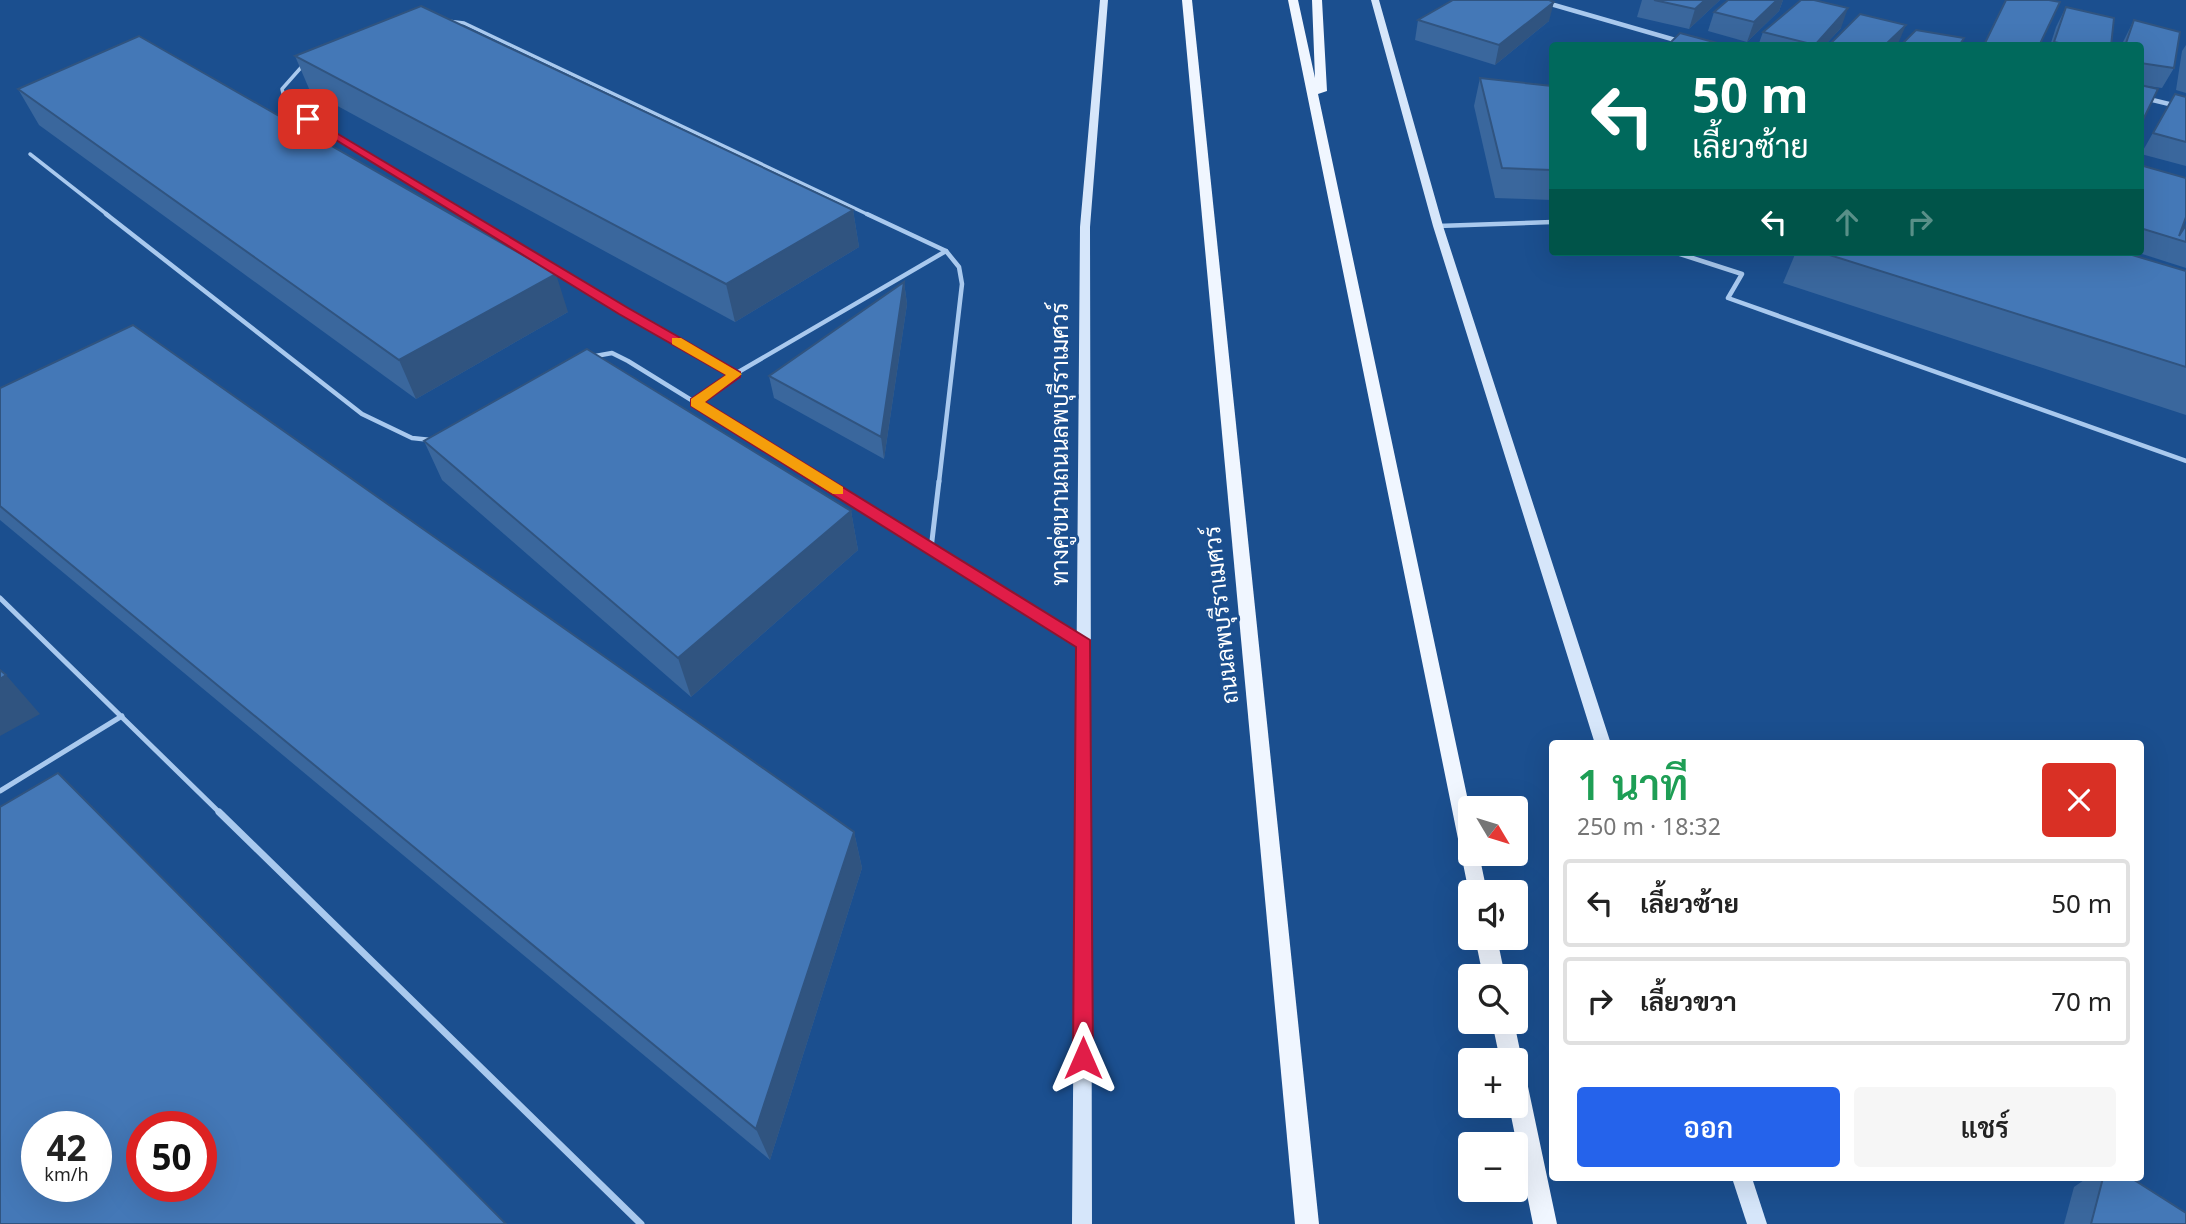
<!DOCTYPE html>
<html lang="th">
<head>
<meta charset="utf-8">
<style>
	:root { --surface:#fff; --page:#f6f6f6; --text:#222; --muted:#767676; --line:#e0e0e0; --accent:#2563eb }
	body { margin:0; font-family:"Noto Sans",Sarabun,sans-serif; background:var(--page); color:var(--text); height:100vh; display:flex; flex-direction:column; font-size:26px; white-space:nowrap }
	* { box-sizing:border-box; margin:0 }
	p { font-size:23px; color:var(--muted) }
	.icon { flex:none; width:38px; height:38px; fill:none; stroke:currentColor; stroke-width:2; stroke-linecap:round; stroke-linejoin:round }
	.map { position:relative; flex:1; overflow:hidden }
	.sheet { position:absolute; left:1549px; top:740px; width:595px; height:441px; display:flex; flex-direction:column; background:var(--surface); border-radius:7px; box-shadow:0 7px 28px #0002 }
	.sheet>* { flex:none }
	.banner { position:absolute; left:1549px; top:42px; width:595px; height:214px; border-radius:7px; box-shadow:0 7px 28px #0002; background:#00695c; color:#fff; overflow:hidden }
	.needle { width:46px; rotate:128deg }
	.fabs { position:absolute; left:1458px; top:796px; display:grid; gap:14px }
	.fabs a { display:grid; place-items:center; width:70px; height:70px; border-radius:7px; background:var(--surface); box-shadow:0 7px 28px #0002; font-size:35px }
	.speed { position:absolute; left:21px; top:1111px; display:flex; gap:14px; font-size:35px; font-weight:700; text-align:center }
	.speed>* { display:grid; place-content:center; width:91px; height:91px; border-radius:50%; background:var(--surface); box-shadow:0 7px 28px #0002; line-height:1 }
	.speed small { font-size:18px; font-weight:400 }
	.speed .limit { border:10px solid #d22; background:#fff; color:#111 }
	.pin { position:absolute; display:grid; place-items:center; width:60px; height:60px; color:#fff; margin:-30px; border-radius:14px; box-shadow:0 4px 10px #0006 }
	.me { position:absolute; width:77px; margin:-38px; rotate:0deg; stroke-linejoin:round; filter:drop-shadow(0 0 5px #0008) }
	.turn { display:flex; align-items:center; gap:24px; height:147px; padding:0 28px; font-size:32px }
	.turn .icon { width:91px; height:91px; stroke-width:2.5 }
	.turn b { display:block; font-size:49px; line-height:60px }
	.lanes { display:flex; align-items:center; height:66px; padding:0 28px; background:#0003; justify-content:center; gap:35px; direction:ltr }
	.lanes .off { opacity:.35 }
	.round { display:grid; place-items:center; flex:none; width:74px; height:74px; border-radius:7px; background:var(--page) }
	.headline { display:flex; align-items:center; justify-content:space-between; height:119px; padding:0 28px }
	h1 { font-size:42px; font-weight:600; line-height:52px; color:#1e9e55 }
	.action { display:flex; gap:14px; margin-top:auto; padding:14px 28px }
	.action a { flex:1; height:80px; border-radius:7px; background:var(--accent); color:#fff; font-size:28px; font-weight:600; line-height:80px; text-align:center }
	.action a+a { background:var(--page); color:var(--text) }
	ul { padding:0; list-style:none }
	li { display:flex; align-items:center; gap:21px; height:88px; margin:0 14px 10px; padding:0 14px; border:4px solid var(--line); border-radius:7px }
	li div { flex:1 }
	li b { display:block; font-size:26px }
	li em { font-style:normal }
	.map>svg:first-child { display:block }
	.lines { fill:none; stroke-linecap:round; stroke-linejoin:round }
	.lane-far3 { stroke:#a9c9ee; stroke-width:3.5 }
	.lane-far2 { stroke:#a9c9ee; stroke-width:4.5 }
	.lane-far1 { stroke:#a9c9ee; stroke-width:5 }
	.lane { stroke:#a9c9ee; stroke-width:7 }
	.street { stroke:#a9c9ee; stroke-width:4.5 }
	.secondary { fill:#d6e6fa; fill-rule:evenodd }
	.primary { fill:#f0f6ff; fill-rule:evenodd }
	.wall { fill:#3a679d }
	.shaded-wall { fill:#305480 }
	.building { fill:#4478b7; stroke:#305480; stroke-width:2; fill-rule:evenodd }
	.route { fill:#e11d48; stroke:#92132f; stroke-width:2 }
	.slow { fill:#f59e0b }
	.labels { text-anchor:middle; stroke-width:6; stroke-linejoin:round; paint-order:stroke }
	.street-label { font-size:23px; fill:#fff; stroke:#1b4f8f }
</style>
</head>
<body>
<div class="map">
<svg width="2186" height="1224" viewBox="0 0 2186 1224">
	<rect width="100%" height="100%" fill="#1b4f8f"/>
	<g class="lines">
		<!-- lane-far3 -->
		<g class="lane-far3">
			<path d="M447,21L464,23L871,216"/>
			<path d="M305,63L282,89L286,105L467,216"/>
			<path d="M30,154L109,216"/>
		</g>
		<!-- lane-far2 -->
		<g class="lane-far2">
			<path d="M106,214L362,414L412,438L431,440"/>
			<path d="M465,214L735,374"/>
			<path d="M867,214L946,251L959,267L962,284L939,482"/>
			<path d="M1438,226L1552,222"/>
			<path d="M1674,252L1742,274L1728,298L2186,461"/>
			<path d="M590,357L612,353L628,361L824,482"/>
			<path d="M695,402L735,374L946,251"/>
		</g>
		<!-- lane-far1 -->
		<g class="lane-far1">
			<path d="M821,481L1082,642"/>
			<path d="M931,549L939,481"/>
			<path d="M0,598L221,814"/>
			<path d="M0,791L122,716"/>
		</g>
		<!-- lane -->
		<path class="lane" d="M219,812L641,1224"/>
		<!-- street -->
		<g class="street">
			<path d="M1537,0L1696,46"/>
			<path d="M2140,97L2186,108"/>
		</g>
		<!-- secondary -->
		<g class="secondary">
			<path d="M1100,0H1108L1090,227L1092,1224H1072L1080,227Z"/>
			<path d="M1371,0H1379L1443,226L1611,744H1595L1433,226Z"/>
			<path d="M1732,1178H1752L1767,1224H1747Z"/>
		</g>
		<!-- primary -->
		<g class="primary">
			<path d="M1182,0H1192L1319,1224H1295Z"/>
			<path d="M1288,0H1298L1315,78L1312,0H1322L1327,91L1318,94L1470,810V854H1479L1487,892H1470V898Z"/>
			<path d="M1475,938H1497L1505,976H1483Z"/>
			<path d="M1492,1022H1514L1522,1060L1519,1068L1516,1069V1060H1500Z"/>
			<path d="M1516,1071L1524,1074L1527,1082L1557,1224H1533L1509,1106H1516Z"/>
		</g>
	</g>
	<!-- wall -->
	<g class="wall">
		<path d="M1642,0H1720L1689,29L1637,17Z"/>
		<path d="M1728,0H1783L1779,11L1747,42L1708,31L1714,12Z"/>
		<path d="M2066,7L2111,46H2050L2056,27Z"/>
		<path d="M1418,20L1549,21L1495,65L1415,40Z"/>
		<path d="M2134,20L2174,68L2162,88L2140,85V46H2121Z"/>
		<path d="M1841,28L1824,46H1758L1763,32Z"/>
		<path d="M2186,45V93L2176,90L2182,51Z"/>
		<path d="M295,56L853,210L859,247L735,322L310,91Z"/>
		<path d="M1480,78L1552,86V200L1495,198L1474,106Z"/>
		<path d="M18,89L568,312L416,399L39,125Z"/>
		<path d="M2175,94L2186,97V166L2141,154Z"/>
		<path d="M2140,165L2179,236L2186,225V268L2136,252H2140Z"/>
		<path d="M1796,252H2122L2186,271V415L1783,283Z"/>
		<path d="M904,282L907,304L884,459L774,398L769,376Z"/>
		<path d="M0,388L854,832L862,868L770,1160L0,520Z"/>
		<path d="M424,441L851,511L858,550L691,697L442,480Z"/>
		<path d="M2087,1178H2131L2186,1224H2064L2074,1187Z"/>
	</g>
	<!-- shaded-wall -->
	<g class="shaded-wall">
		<path d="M1705,0H1720L1689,29L1695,9Z"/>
		<path d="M1777,0H1783L1779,11L1747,42L1754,22Z"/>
		<path d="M1554,2L1549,21L1495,65L1499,45Z"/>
		<path d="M1848,8L1841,28L1824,46H1814Z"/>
		<path d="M1906,25L1897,46H1884Z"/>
		<path d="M853,210L859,247L735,322L726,284Z"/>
		<path d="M556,274L568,312L416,399L399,360Z"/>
		<path d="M904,282L907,304L884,459L881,437Z"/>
		<path d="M851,511L858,550L691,697L678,658Z"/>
		<path d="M6,675L40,714L0,736V679Z"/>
		<path d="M854,832L862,868L770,1160L756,1129Z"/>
	</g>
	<!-- building -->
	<g class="building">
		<path d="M1453,0H1549L1554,2L1499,45L1418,20Z"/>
		<path d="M1654,0H1705L1695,9Z"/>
		<path d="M1728,0H1777L1754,22L1714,12Z"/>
		<path d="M1801,0H1814L1848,8L1815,45L1763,32Z"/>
		<path d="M2006,0H2049L2060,2L2039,46H1995L1985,43Z"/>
		<path d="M421,6L853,210L726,284L295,56Z"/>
		<path d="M2066,7L2114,18L2111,46H2073L2054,42Z"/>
		<path d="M1860,14L1906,25L1884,46H1839L1831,43Z"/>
		<path d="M2134,20L2180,32L2174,68L2140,63V46H2125Z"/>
		<path d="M1916,30L1964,38L1959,46H1900Z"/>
		<path d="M1680,33L1721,44L1720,46H1667Z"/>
		<path d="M139,36L556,274L399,360L18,89Z"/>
		<path d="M1480,78L1552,86V170L1502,168Z"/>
		<path d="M2140,85L2158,89L2140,126Z"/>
		<path d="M2175,94L2186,97V142L2153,133Z"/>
		<path d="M2140,165L2186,178V217L2179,236L2186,225V242L2140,228Z"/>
		<path d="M1820,252H2122L2186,271V367Z"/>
		<path d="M904,282L881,437L769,376Z"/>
		<path d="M133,325L854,832L756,1129L0,506V388Z"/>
		<path d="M587,349L851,511L678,658L424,441Z"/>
		<path d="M0,670L6,675L0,679Z"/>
		<path d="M58,773L506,1224H0V807ZM37,1127H96V1186H37ZM142,1127H201V1186H142Z"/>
		<path d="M2103,1178H2131L2186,1213V1224H2091Z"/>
	</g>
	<!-- route -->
	<path class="route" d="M308,116L628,308L740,372V377L705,402L1090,640L1093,1058L1090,1065L1083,1068L1076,1065L1073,1058L1076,647L691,406V399L726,375L619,314L305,121V117Z"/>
	<!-- slow -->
	<path class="slow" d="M672,338H681L742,374L705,402L843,487V494H833L691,406V399L726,375L672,344Z"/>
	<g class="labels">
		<!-- street labels -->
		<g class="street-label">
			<text transform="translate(1060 444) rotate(-90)" y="8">ทางคู่ขนานถนนลพบุรีราเมศวร์</text>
			<text transform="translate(1221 615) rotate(-96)" y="8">ถนนลพบุรีราเมศวร์</text>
		</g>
	</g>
</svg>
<div class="fabs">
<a><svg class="needle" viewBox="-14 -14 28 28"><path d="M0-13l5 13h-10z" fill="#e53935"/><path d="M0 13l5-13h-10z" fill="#767676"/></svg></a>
<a><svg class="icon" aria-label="sound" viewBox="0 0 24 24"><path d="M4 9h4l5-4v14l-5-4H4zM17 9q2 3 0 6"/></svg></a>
<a><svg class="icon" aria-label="search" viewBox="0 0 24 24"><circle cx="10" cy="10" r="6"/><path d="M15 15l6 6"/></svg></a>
<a>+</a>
<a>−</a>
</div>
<div class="speed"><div>42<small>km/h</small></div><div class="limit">50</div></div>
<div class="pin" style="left:308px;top:119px;background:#d93025"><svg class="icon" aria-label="arrive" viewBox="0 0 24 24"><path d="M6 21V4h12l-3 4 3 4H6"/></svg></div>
<svg class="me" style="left:1083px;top:1058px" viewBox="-20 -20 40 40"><path d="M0-17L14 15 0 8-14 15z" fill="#e11d48" stroke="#fff" stroke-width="4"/></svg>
<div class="banner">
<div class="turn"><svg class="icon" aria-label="left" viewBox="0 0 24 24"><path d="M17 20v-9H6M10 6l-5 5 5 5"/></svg><div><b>50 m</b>เลี้ยวซ้าย</div></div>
<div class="lanes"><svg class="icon" aria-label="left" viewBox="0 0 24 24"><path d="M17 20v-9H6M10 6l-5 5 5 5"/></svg><svg class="icon off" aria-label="ahead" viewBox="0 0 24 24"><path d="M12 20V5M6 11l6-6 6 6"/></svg><svg class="icon off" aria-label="right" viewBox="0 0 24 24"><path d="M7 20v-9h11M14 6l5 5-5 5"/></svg></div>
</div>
<section class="sheet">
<div class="headline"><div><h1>1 นาที</h1><p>250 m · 18:32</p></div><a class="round" style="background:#d93025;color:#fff"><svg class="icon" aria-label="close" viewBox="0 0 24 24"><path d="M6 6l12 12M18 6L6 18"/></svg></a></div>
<ul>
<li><svg class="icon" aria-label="left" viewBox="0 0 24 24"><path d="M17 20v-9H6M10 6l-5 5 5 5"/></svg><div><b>เลี้ยวซ้าย</b></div><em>50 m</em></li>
<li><svg class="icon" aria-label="right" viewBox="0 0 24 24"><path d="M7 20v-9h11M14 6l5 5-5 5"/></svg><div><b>เลี้ยวขวา</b></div><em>70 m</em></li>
</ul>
<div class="action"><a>ออก</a><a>แชร์</a></div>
</section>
</div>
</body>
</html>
